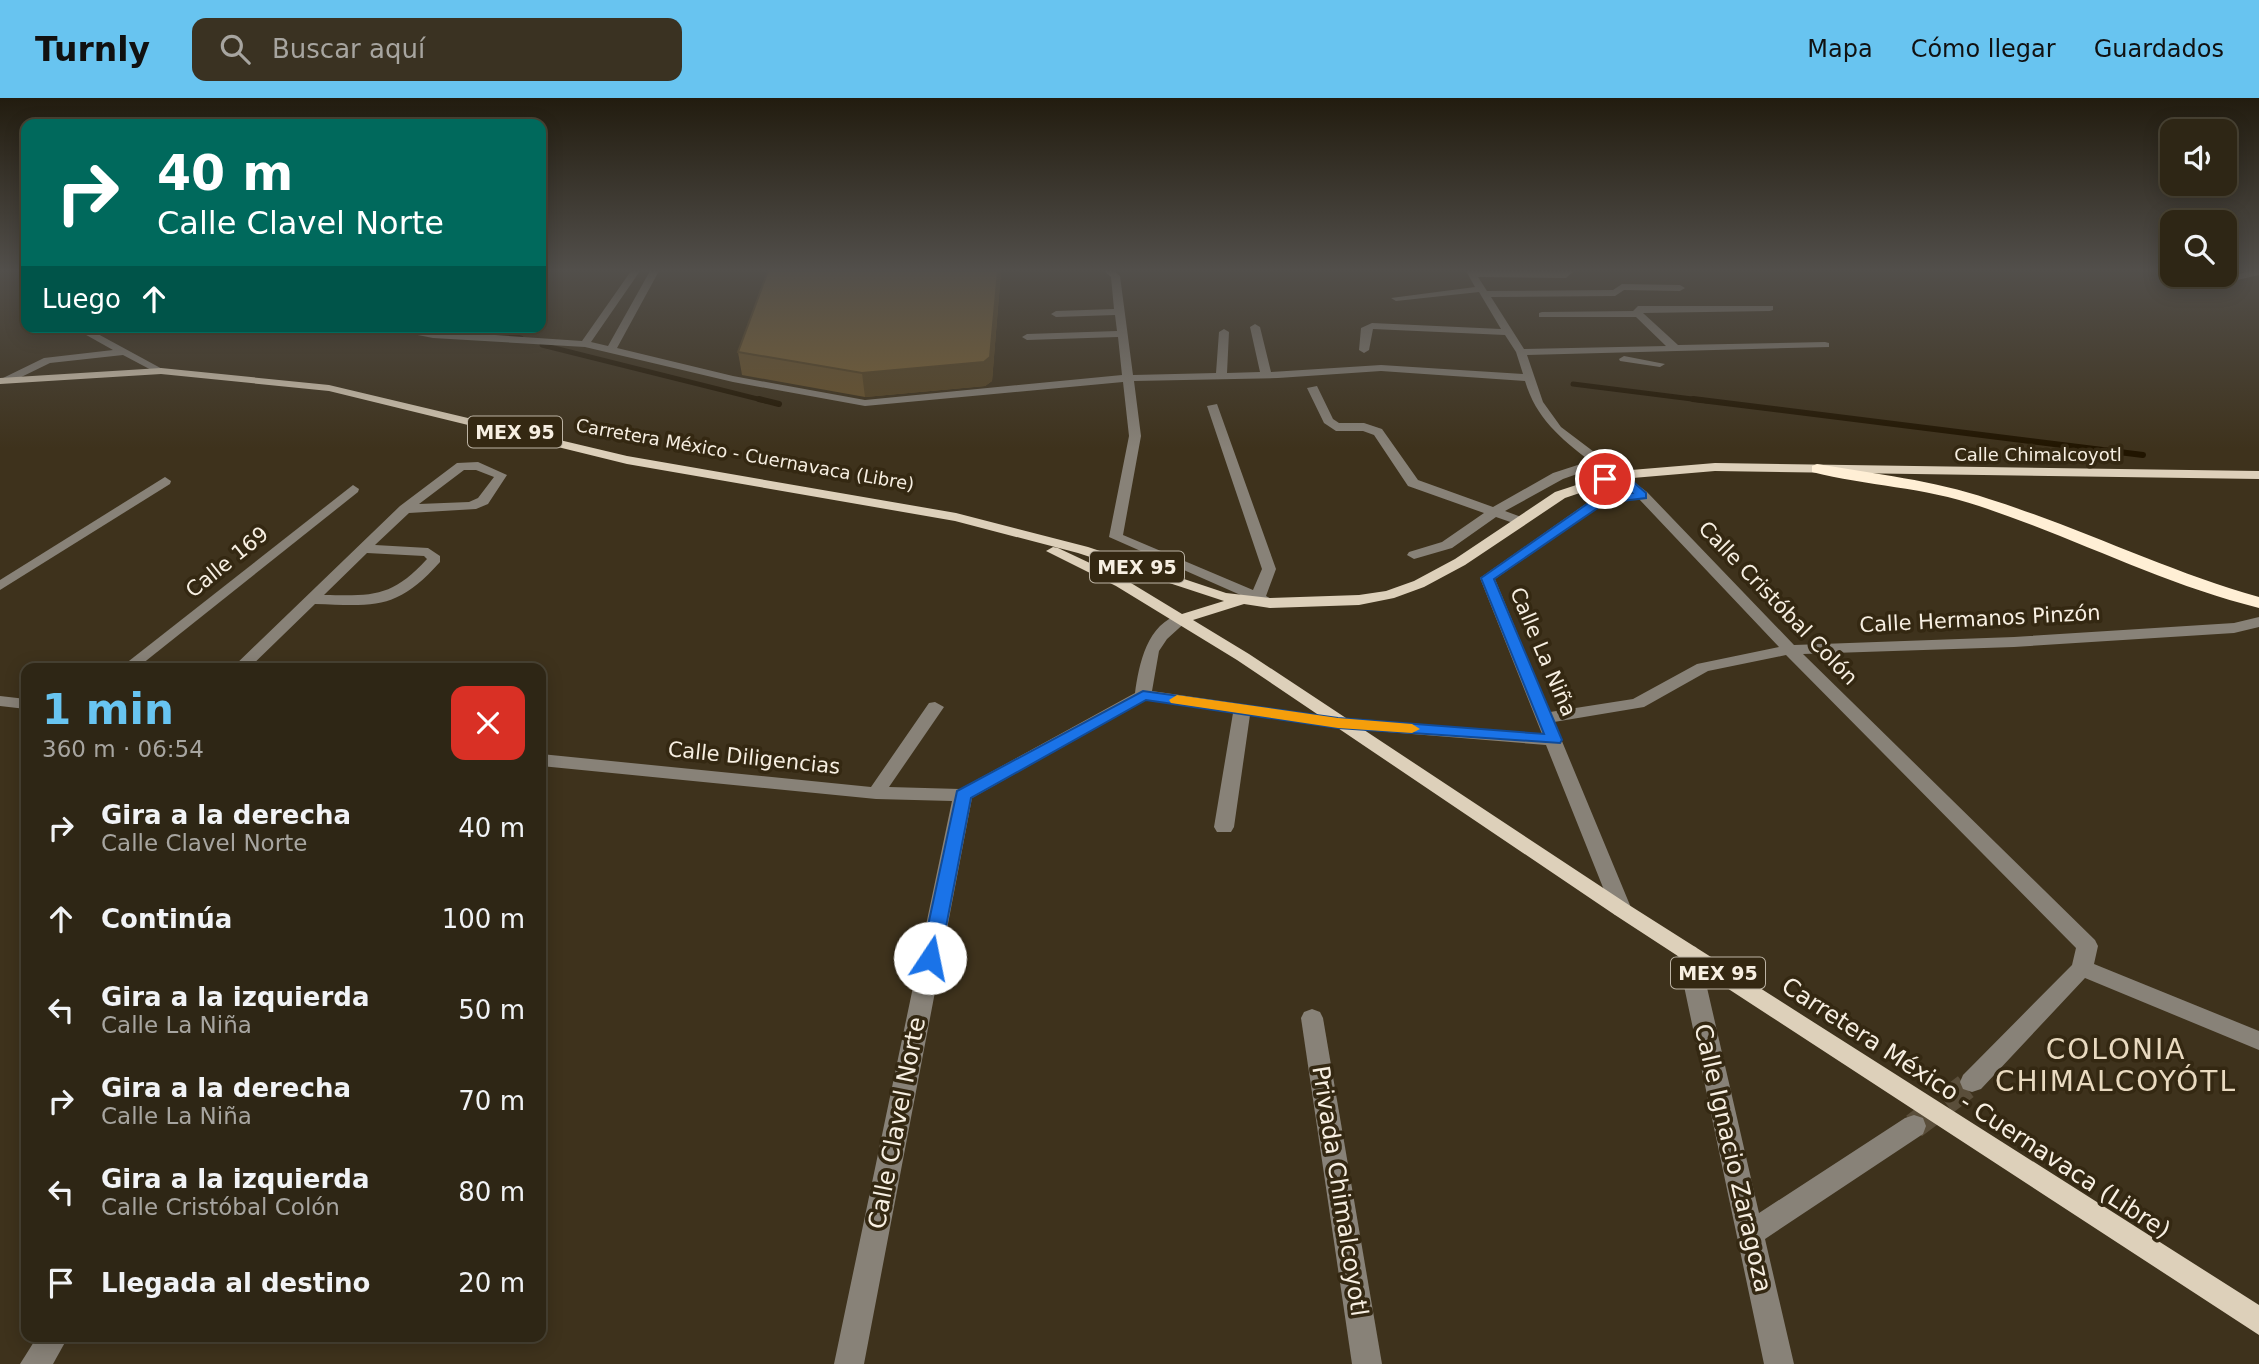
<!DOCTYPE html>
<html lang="es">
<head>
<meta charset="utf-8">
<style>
	:root { --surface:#2e2615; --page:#3a3222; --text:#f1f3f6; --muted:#a7a5a0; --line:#494334; --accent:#68c4f0 }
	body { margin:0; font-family:"DejaVu Sans",sans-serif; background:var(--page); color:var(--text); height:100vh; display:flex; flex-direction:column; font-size:26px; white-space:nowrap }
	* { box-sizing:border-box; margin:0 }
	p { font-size:23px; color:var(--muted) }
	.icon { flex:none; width:38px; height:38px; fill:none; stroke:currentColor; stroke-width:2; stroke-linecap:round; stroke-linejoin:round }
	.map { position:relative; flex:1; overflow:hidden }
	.sheet { position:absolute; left:21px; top:565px; width:525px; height:679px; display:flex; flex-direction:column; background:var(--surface); border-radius:14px; box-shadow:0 4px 18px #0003,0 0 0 2px var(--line) }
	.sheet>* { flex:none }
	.banner { position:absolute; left:21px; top:21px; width:525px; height:214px; border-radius:14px; box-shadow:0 4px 18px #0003,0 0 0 2px var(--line); background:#00695c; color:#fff; overflow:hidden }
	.fabs { position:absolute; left:2160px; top:21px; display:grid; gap:14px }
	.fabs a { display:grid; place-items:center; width:77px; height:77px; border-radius:14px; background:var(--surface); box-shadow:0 4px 18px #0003,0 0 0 2px var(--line); font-size:35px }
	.pin { position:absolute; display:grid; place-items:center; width:60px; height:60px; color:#fff; margin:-30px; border:4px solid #fff; border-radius:50%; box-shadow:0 2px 7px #0007 }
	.me { position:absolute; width:77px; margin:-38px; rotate:11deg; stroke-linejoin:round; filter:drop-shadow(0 0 5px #0008) }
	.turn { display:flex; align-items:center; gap:24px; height:147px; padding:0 21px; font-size:32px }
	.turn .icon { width:91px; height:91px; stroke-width:2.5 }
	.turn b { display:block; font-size:49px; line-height:60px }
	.then { display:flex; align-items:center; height:66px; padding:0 21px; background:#0003; gap:14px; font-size:26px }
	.round { display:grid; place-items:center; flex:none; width:74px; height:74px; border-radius:14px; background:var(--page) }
	.headline { display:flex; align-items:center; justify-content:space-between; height:119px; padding:0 21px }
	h1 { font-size:42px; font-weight:700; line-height:52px; color:var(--accent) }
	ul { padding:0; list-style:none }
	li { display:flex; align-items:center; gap:21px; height:91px; padding:0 21px }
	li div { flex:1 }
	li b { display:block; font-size:26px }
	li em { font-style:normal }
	header { display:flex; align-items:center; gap:42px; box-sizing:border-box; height:98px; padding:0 35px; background:var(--accent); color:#111 }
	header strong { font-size:33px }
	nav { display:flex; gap:38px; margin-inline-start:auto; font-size:24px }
	.search { width:490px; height:63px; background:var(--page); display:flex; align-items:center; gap:18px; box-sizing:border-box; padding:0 24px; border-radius:14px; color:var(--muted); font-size:26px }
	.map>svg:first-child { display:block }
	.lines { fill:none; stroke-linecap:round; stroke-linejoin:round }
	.stream-far1 { stroke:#211500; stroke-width:5 }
	.stream { stroke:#211500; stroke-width:6 }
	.minor-tunnel { stroke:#5a4e3a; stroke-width:26; stroke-dasharray:26 13; stroke-linecap:butt }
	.minor { fill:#888278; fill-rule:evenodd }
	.major { fill:#ddd0ba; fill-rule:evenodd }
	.highway { fill:#ffefd5; fill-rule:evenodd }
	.wall { fill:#6a532b }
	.shaded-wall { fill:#564423 }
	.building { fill:#7b6132; stroke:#564423; stroke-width:2 }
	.route { fill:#1a73e8; stroke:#114b97; stroke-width:2 }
	.slow { fill:#f59e0b }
	.labels { text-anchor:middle; stroke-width:7; stroke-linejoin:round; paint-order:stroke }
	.far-street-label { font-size:18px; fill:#f7efe2; stroke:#342812 }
	.shield { fill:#342812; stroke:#bcb3a4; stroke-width:2 }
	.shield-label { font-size:19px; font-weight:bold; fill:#f7efe2 }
	.street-label { font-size:21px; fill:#f7efe2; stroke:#342812 }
	.near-street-label { font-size:24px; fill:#f7efe2; stroke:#342812 }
	.near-neighbourhood-label { font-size:28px; letter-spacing:2px; fill:#e9dac0; stroke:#342812 }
</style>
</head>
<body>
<header>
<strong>Turnly</strong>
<div class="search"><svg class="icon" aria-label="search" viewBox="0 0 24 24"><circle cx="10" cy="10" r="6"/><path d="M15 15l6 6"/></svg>Buscar aquí</div>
<nav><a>Mapa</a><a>Cómo llegar</a><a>Guardados</a></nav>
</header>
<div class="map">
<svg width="2259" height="1266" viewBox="0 0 2259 1266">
	<rect width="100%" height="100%" fill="#3e321c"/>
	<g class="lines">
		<!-- stream-far1 -->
		<g class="stream-far1">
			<path d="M486,233L521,240"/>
			<path d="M542,247L766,303"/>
			<path d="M1573,286L1708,303"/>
		</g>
		<!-- stream -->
		<g class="stream">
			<path d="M759,301L779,306"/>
			<path d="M1693,301L2143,357"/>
		</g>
		<!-- minor-tunnel -->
		<path class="minor-tunnel" d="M1914,1028L1972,984"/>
		<!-- minor -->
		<g class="minor">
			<path d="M631,173H640L591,244L608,248L650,173H659L617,250L733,278L865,302L1122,277L1118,239L1027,242L1022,239L1027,236L1117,233L1115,217L1056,219L1051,216L1056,213L1114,211L1111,179L1104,173H1114L1120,178L1133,277L1216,275L1219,234L1224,231L1229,234L1227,275L1260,274L1250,229L1255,226L1260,229L1271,274L1381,267L1523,276L1516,254L1505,237L1373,231L1369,252L1364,255L1359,252L1361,230L1372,225L1501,231L1479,194L1396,203L1391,200L1475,189L1466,173H1574L1566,180L1478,179L1487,193L1613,192L1622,186L1680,187L1685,190L1680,193L1624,192L1615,198L1491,199L1524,251L1666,248L1636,219H1539V215L1542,214L1633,213L1638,208H1773V212L1770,213L1643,215L1678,247L1825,244L1829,245V249L1527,257L1543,304L1561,329L1647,394L1794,547L2014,539L2234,525L2259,519V529L2234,535L2014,549L1803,556L2095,842L2098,848L2094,866L2259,933V952L2085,880L1981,991L1972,994L1963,991L1960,984L1963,977L2072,867L2076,850L1786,557L1708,573L1644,609L1554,624L1632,812L1629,817H1615L1612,812L1546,647L1338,630L1250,617L1234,729L1231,734H1217L1214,729L1233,615L1146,602L972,700L864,1266H834L952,703L876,701L541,668V656L871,689L929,605L935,604L944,609L889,689L960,691L1135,595C1139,566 1147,525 1181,516L1189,521L1167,541L1159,553L1152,593L1338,620L1542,636L1480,480L1597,398L1630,394L1597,369L1563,381L1505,413L1524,420V426L1519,427L1496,419L1452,450L1414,461L1407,457L1409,454L1442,444L1484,415L1408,388L1374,337L1363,333H1336L1324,325L1307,290L1317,288L1333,321L1339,325H1364L1382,331L1418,382L1493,409L1553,375L1590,363C1560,340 1536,320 1525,283L1381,273L1278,280L1134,283L1141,338L1123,437L1253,492L1262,471L1207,308L1217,306L1276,471L1266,498L1278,505L1270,510L1109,439L1129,338L1123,284L865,308L733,284L585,249L433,240L377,229L582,243ZM1639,401L1779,549L1697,566L1633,601L1550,614L1495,481L1605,405Z"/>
			<path d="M2250,173H2259V177L2206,189L2201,186Z"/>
			<path d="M72,229H85L166,273L157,275L123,257L50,265L11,284H3V280L44,260L113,252Z"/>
			<path d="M1624,258L1665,266L1660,269L1620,263L1619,261Z"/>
			<path d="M478,364L507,377L488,406L476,411L409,415L375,447L428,450L440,458V464C397,512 376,508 315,506L249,570H232L400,408L457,365ZM464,372H476L494,379L478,400L469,404L419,406ZM367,455L424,458L427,461C392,499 374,498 324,497Z"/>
			<path d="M165,379L171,383L170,386L0,492V482Z"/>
			<path d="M353,387L359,391L358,394L137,570H120Z"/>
			<path d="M0,598L26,601V611L0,608Z"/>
			<path d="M1688,847L1696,849L1699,855L1759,1115L1905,1020L1914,1017L1923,1020L1926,1028L1923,1036L1765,1141L1794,1266H1764L1677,855L1680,849Z"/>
			<path d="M1312,911L1320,914L1323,920L1382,1266H1352L1301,920L1304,914Z"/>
			<path d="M37,1239H68L53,1266H20Z"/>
		</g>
		<!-- major -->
		<path class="major" d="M161,270L329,287L627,358L956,415L1088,449L1226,495L1270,500L1359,497L1386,493L1414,483L1455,461L1555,394L1619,373L1715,365L2259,373V381L1715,373L1621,381L1565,400L1465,467L1424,489L1394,500L1359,507L1270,510L1244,506L1193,522L1249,556L1629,807L2259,1207V1237L1615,817L1237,562L1116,488L1046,453L1053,449L1058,450L1126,482L1182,516L1224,503L1078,455L955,423L627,366L329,293L161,276L0,286V280Z"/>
		<!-- highway -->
		<path class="highway" d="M1817,366C1875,376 1933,382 1989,401C2081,430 2166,473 2259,499V510C2162,486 2073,439 1979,408C1924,389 1867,388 1812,374V368Z"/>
	</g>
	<!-- wall -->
	<path class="wall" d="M768,173H1001L992,283L985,288L865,299L742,277L738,254Z"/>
	<!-- shaded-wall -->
	<path class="shaded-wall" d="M998,173H1001L992,283L985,288L865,299L862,275Z"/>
	<!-- building -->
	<path class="building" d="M768,173H998L990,259L984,264L862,275L738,254Z"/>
	<!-- sky -->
	<linearGradient id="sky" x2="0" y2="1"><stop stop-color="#221c0f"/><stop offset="0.49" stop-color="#524f4b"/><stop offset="1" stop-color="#524f4b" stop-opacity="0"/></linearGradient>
	<rect width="2259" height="351" fill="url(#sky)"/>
	<!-- route -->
	<path class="route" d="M1615,375H1623L1646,395V400L1605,405L1494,481L1562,642L1560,645L1338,630L1146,602L971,700L940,860L937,865H923L921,860L957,693L1143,593L1338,620L1544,636L1481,480L1597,399L1632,395L1617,382L1605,385L1599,381Z"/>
	<!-- slow -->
	<path class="slow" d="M1177,597L1338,620L1412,626L1420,631L1412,635L1338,630L1171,605L1169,602Z"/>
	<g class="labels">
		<!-- far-street labels -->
		<g class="far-street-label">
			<text transform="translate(745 357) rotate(10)" y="6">Carretera México - Cuernavaca (Libre)</text>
			<text x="2038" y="363">Calle Chimalcoyotl</text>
		</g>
		<!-- shield labels -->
		<g class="shield">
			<rect x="468" y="318.5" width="94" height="31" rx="5"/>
			<rect x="1090" y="453.5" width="94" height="31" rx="5"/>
			<rect x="1671" y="859.5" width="94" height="31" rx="5"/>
		</g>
		<g class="shield-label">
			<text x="515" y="341">MEX 95</text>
			<text x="1137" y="476">MEX 95</text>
			<text x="1718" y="882">MEX 95</text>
		</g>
		<!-- street labels -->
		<g class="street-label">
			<text transform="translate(227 464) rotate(-39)" y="7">Calle 169</text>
			<text transform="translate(1778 505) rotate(46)" y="7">Calle Cristóbal Colón</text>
			<text transform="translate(1980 521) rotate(-3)" y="7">Calle Hermanos Pinzón</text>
			<text transform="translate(1543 554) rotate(67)" y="7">Calle La Niña</text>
			<text transform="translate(754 660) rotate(6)" y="7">Calle Diligencias</text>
		</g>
		<!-- near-street labels -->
		<g class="near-street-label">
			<text transform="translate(1976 1010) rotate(33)" y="8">Carretera México - Cuernavaca (Libre)</text>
			<text transform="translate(897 1025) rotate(-79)" y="8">Calle Clavel Norte</text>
			<text transform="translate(1733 1060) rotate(77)" y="8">Calle Ignacio Zaragoza</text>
			<text transform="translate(1340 1093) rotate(81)" y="8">Privada Chimalcoyotl</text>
		</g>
		<!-- near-neighbourhood labels -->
		<g class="near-neighbourhood-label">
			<text x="2116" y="961">COLONIA<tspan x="2116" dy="32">CHIMALCOYÓTL</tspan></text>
		</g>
	</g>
</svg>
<div class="fabs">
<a><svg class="icon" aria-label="sound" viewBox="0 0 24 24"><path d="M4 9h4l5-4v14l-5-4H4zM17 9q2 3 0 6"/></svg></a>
<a><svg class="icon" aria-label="search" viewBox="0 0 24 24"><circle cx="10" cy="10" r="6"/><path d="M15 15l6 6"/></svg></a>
</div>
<div class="pin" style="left:1605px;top:381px;background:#d93025"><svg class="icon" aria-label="arrive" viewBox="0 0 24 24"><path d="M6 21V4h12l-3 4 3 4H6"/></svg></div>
<svg class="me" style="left:930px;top:860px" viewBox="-20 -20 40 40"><circle r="19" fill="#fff"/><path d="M0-13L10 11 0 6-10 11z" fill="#1a73e8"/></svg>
<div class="banner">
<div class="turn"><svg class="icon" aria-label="right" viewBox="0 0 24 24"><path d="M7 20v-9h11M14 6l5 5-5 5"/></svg><div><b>40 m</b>Calle Clavel Norte</div></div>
<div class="then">Luego<svg class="icon" aria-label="ahead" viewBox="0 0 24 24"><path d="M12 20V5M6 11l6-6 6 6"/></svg></div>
</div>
<section class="sheet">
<div class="headline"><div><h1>1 min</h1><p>360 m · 06:54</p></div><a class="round" style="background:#d93025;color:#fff"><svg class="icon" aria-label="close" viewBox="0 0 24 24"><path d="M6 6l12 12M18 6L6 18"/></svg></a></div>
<ul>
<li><svg class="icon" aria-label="right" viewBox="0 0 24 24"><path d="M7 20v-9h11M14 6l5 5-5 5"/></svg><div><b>Gira a la derecha</b><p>Calle Clavel Norte</p></div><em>40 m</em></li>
<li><svg class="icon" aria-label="ahead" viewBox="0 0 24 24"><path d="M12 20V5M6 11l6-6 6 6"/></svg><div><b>Continúa</b></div><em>100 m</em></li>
<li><svg class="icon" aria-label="left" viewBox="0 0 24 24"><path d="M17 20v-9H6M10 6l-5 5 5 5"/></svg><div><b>Gira a la izquierda</b><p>Calle La Niña</p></div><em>50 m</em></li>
<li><svg class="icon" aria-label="right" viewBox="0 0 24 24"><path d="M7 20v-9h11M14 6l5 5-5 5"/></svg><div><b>Gira a la derecha</b><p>Calle La Niña</p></div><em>70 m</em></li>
<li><svg class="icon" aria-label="left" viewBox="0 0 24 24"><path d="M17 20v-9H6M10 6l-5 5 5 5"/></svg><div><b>Gira a la izquierda</b><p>Calle Cristóbal Colón</p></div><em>80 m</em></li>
<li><svg class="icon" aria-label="arrive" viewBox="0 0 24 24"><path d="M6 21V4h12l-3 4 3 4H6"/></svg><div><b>Llegada al destino</b></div><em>20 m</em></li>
</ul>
</section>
</div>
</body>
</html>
